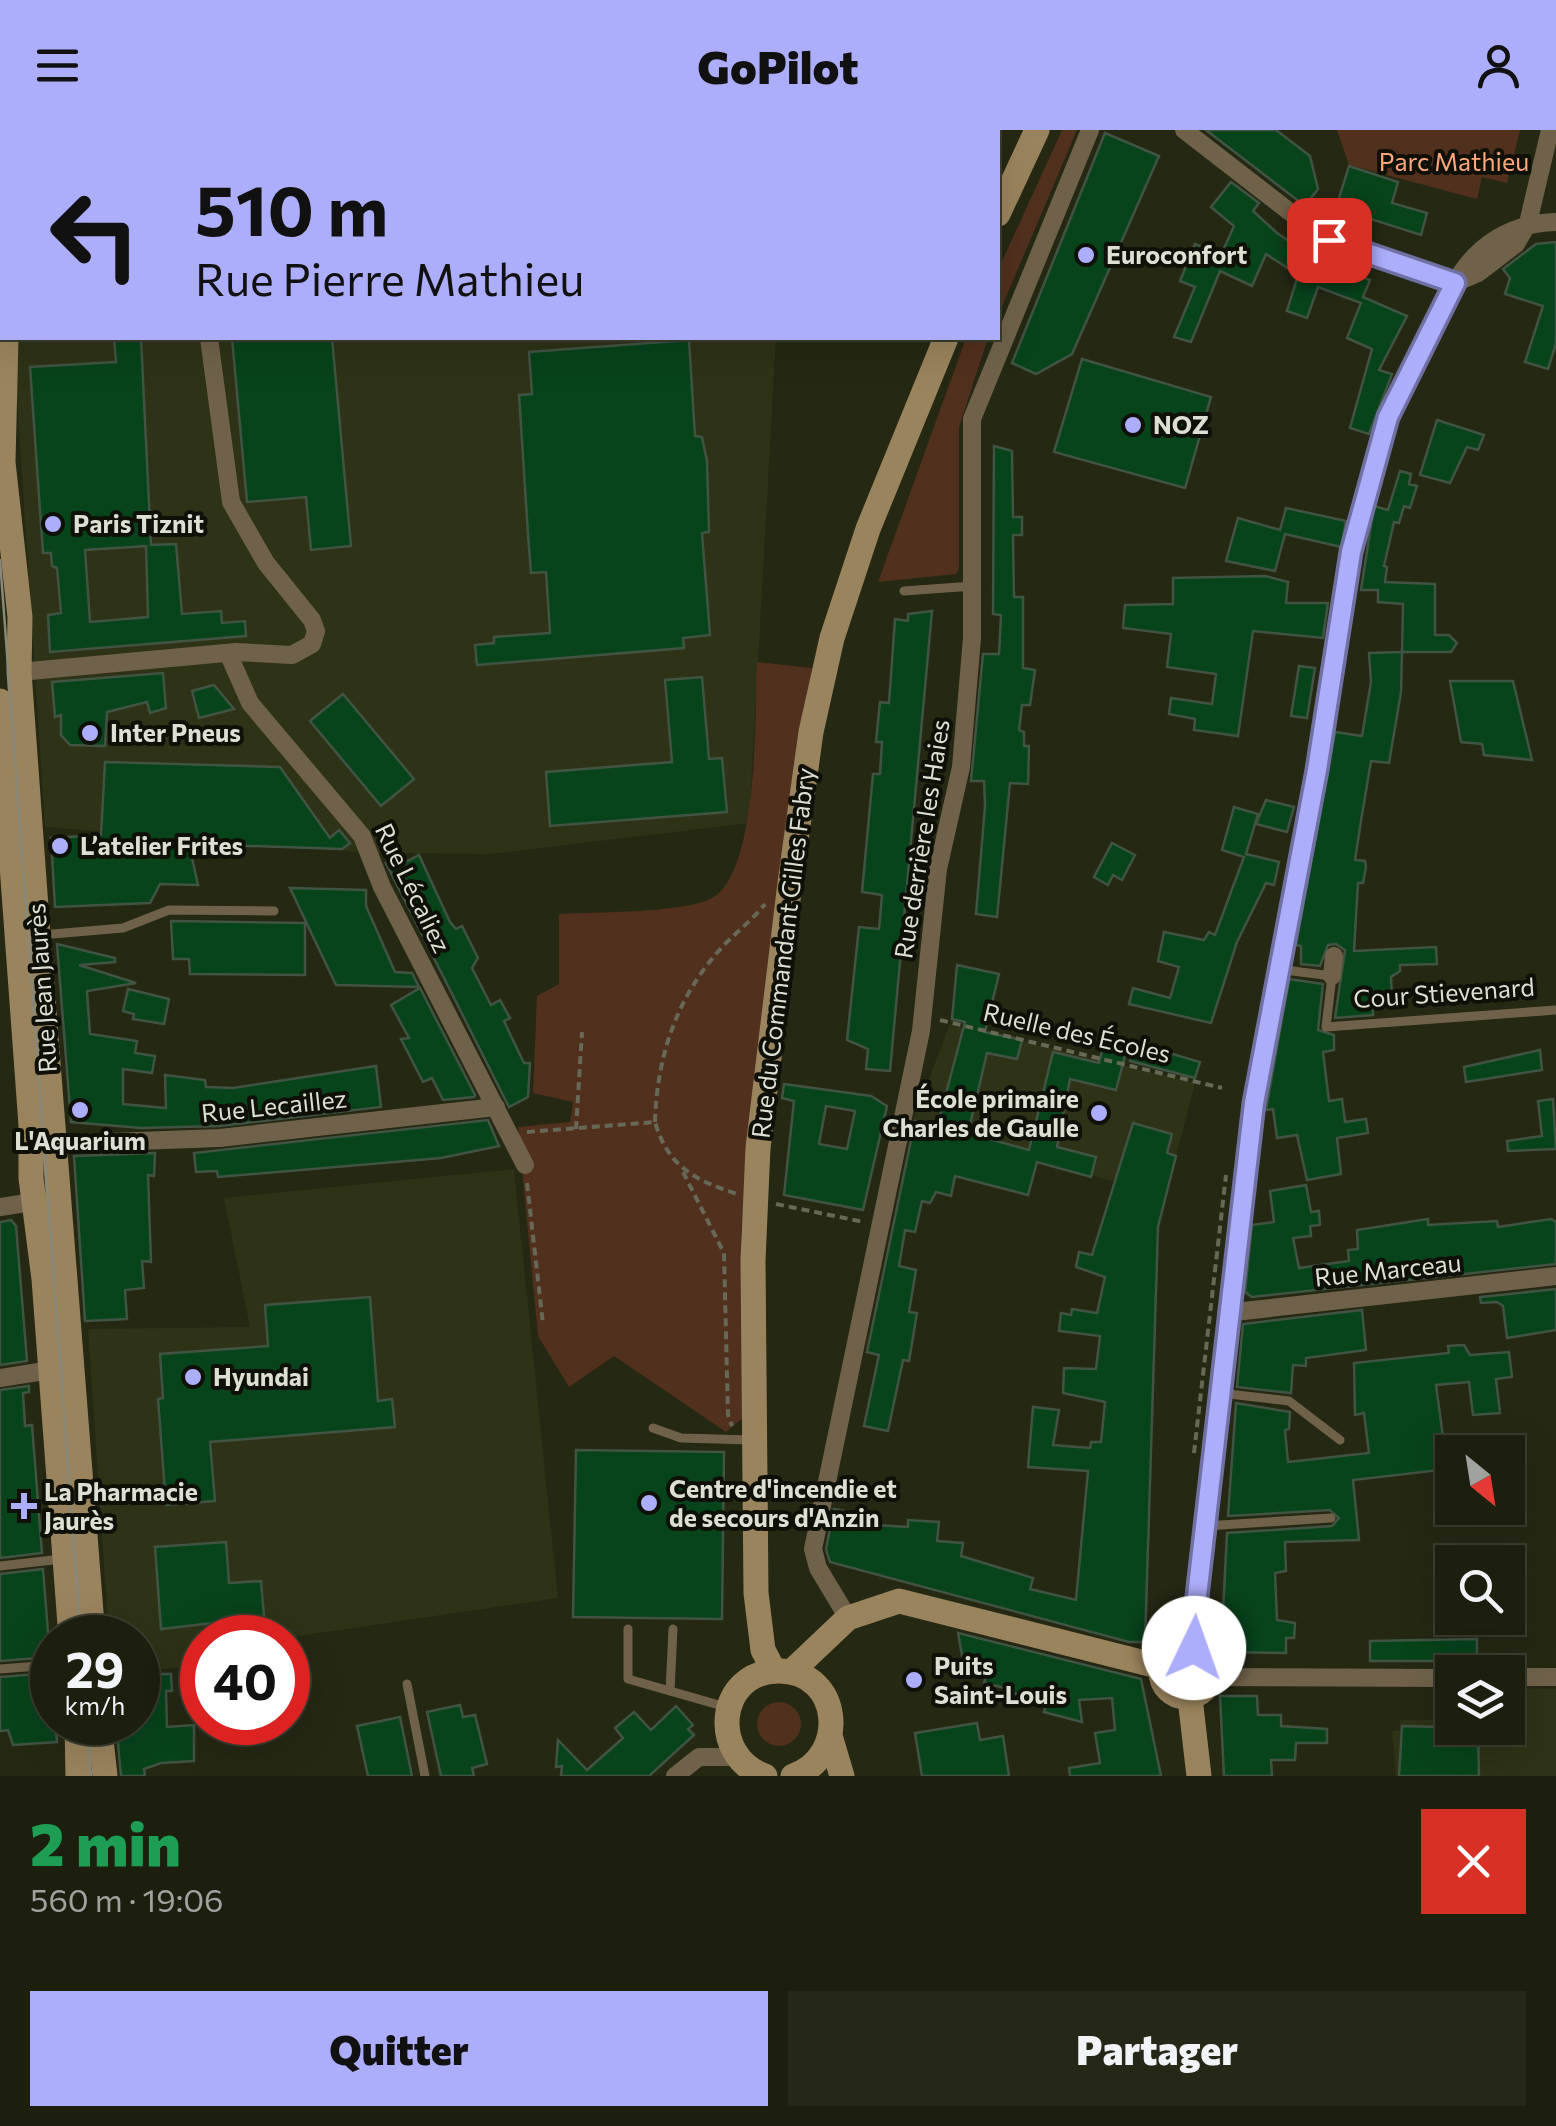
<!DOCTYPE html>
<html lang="fr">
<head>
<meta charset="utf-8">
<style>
	:root { --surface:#1c1e0e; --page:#252717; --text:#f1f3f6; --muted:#a0a29e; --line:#3a3c2e; --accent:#adaefb }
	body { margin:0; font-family:Commissioner,sans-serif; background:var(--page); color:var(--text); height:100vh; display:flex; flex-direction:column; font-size:38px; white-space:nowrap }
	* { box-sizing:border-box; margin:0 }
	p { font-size:32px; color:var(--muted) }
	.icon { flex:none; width:55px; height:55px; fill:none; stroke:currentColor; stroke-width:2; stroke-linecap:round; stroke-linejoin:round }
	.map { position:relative; height:1646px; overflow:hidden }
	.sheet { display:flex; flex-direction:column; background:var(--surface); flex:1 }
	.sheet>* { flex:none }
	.top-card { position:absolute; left:0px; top:0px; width:1000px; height:210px; box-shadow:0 10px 40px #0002,0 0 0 2px var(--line); background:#adaefb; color:#111; overflow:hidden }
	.needle { width:65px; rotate:150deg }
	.controls { position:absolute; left:1435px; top:1305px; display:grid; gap:20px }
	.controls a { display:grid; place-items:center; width:90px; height:90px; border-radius:0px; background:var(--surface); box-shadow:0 10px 40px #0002,0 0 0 2px var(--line); font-size:50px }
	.speed { position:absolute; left:30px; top:1485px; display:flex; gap:20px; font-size:50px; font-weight:700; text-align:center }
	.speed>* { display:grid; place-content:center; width:130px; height:130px; border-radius:50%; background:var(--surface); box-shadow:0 10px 40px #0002,0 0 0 2px var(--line); line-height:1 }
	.speed small { font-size:25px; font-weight:400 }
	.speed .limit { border:15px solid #d22; background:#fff; color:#111 }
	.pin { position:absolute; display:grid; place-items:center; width:85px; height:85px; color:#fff; margin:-42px; border-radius:20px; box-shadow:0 5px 15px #0006 }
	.me { position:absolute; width:110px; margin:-55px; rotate:3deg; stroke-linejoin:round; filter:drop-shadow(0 0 8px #0008) }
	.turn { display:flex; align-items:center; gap:35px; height:210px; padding:0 30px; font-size:45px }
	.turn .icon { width:130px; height:130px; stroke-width:2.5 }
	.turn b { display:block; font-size:70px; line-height:85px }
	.round { display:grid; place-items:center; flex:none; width:105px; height:105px; border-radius:0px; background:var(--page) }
	.head { display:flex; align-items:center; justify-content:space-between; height:170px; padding:0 30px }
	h1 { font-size:60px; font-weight:800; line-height:75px; color:#1e9e55 }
	.cta { display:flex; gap:20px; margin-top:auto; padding:20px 30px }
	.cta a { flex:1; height:115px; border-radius:0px; background:var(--accent); color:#111; font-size:40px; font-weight:800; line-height:115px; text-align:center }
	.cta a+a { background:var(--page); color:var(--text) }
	header { display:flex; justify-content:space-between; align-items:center; height:130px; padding:0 30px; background:var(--accent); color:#111; font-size:45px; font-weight:800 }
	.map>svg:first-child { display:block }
	.built { fill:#2e3216 }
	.green { fill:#51301e }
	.building { fill:#07431b; stroke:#415444; stroke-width:2.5; fill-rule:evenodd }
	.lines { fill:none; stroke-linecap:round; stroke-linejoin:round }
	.path { stroke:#666956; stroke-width:4; stroke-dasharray:8 5; stroke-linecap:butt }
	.lane { stroke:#70624a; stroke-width:9 }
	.street { stroke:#70624a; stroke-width:18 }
	.secondary { stroke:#9a845d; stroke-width:25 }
	.tram { stroke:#878a79; stroke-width:2.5 }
	.route-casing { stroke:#7071a3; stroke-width:25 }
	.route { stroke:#adaefb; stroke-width:18 }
	.poi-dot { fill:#adaefb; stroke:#0f1007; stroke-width:4 }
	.labels { text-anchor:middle; stroke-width:8; stroke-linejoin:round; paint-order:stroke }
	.park-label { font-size:25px; fill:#fea87a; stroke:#0f1007 }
	.poi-label { font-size:25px; font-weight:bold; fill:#dcdfd2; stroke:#0f1007; text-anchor:start }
	.street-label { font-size:25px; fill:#dcdfd2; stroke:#0f1007 }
</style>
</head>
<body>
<header><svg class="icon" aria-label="menu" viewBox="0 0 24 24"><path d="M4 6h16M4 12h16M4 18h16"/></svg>GoPilot<svg class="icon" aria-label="person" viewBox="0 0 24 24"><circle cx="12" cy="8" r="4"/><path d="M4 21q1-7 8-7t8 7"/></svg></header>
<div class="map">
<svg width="1556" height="1646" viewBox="0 0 1556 1646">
	<rect width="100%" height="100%" fill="#252813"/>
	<!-- built -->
	<g class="built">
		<path d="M0,0H833L2,2V42Z"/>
		<path d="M13,208H776L749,693L491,724L372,723L45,697Z"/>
		<path d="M950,894L1195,953L1166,1065L910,998Z"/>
		<path d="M514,1039L558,1468L292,1507L298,1573L288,1574V1508H202V1579L192,1580L190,1537L138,1541V1508L109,1507L88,1199L250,1197L224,1068Z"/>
		<path d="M1508,1558L1556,1559V1646H1396L1392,1601L1400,1600V1590H1452V1598H1508Z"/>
	</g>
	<!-- green -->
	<g class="green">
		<path d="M1062,0H1077L998,186V140Z"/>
		<path d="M1337,0H1520L1507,53L1482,47L1477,69L1349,35Z"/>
		<path d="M966,208H988L959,297V438L956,444L878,452Z"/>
		<path d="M757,532L812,538L776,773L746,1045L741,1103L743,1288L726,1302L614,1226L569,1257L538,1206L518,997L570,992L573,972L533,963L537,866L559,854V784C594,782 685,783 712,768C759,743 755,582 757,532Z"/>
		<circle cx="779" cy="1594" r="22"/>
	</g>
	<!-- building -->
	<g class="building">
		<path d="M1206,0H1276L1310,26L1318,59L1305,76Z"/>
		<path d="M1105,3L1159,26L1072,224L1036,244L1012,233Z"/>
		<path d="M1349,36L1398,52L1392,73L1427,83L1421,105L1336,78Z"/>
		<path d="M1231,52L1259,73L1253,81L1277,103L1330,139L1331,135L1370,150L1363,167L1407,186L1379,240L1392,244L1369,304L1350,298L1372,219L1347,208L1361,173L1318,157L1307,188L1287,181L1298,145L1266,124L1252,156L1220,141L1191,212L1174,207L1195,157L1180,151L1195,114L1221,125L1234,96L1211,77Z"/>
		<path d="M1556,112V213L1548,239L1525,232L1543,176L1505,164L1510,148L1503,139L1536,114Z"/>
		<path d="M114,208H141L151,415L176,414L182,484L221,481L222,493L245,491L246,506L50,522L48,485L61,483L57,438L52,436L51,423H43L30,237L116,232ZM146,416L148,487L90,492L85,420Z"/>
		<path d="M232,208H332L351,416L311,420L306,367L247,372Z"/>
		<path d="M689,210L695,306L702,307L707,331L709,402L702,403L710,505L683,508L684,518L477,535L475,515L494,513V507L550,503L546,442L531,443L528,404L519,265L532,264L529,222Z"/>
		<path d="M1082,229L1211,267L1185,358L1054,322Z"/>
		<path d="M1437,290L1484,305L1478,320L1467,317L1450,353L1420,345Z"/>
		<path d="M994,316L1012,321L1013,387H1022V405H1013L1014,467H1023V538L1035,540L1030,575H1022L1019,600L1024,602V616H1029L1028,654L1010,653L997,787L976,784L985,676L984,651H971L983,524H999L1001,485L993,484Z"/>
		<path d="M1400,341L1411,344L1409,354L1417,356L1410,378L1404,376L1399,393L1394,392L1384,436L1387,437L1385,452L1435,454V505H1449L1457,513L1451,522H1402L1403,474L1378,472V460H1361L1374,376L1388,380Z"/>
		<path d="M1286,378L1346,391L1341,417L1285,404L1275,441L1226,431L1238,388L1280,400Z"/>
		<path d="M1265,446L1288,452L1286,473H1328L1323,508L1253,501L1238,606L1194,600L1195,589L1169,584L1171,568L1212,574L1216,544L1167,537L1171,504L1123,498L1125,475L1173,474V448Z"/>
		<path d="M932,481L890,941L866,939L868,919L847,910L859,797L879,799L882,765L862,762L873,644H880L882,612H876L880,572L889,573L895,489L908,491V484Z"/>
		<path d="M1402,522L1401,562L1389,633L1371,631L1361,691L1355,730L1365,731L1366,737L1363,753H1358L1354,821L1436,817L1437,834L1400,835V841L1391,847L1392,870L1373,872V885L1335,888L1345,820L1336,814L1328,815L1320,836L1301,834V816L1296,815L1335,602L1362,606L1371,552L1369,523Z"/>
		<path d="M1299,536L1315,538L1307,588L1291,586Z"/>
		<path d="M163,543L166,578L150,583L147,572L107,582L105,616L70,615L61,605V585L55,587L52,552Z"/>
		<path d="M702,547L709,629L722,628L727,682L550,696L546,642L672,632L665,550Z"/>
		<path d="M1450,551H1513L1532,630L1484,625L1482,614L1461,612Z"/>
		<path d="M214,555L234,579L199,588L192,561Z"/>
		<path d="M343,564L414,649L381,676L310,591Z"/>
		<path d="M105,632L280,637L330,708L339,700L350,713L342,719L189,714L198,755L160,754L150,773L55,777L51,708L101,705Z"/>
		<path d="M1266,670L1294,677L1287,702L1256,694Z"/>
		<path d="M1234,677L1258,684L1246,724L1279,732L1274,755L1266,753L1237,812L1211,893L1129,874L1133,858L1170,868L1179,837L1158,831L1164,802L1204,810L1209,802L1215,805L1244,727L1222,720Z"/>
		<path d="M1112,713L1135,725L1122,750L1113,745L1108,755L1094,747Z"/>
		<path d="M419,725L450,792L456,799L462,796L478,828L472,838L491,875L500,870L510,888L504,891L510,904L524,933H530L528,967L509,977L386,733L398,729L400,735Z"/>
		<path d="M290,758L366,760V776L395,842L412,843L419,857L336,855Z"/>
		<path d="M171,791L305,793V845L190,844L189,829H173Z"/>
		<path d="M57,814L115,828V832L79,835L136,853L87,861L90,904L137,911L135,923L155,926L152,943L123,939V974L166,978L165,945L205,950L206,957L233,958L376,936L381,977L219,996L141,998L71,992Z"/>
		<path d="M957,835L999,844L985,902L1022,910L1017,929L987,923L968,1003L1029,1020L1053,922L1099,933L1103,917L1126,922L1116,960L1070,949L1057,1017L1096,1027L1091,1047L1037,1032L1028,1065L955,1046L951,1066L936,1062L930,1073L922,1071L915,1102L905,1100L899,1136L916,1140L909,1182L917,1183L909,1231L903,1230L888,1301L864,1296L879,1225L867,1222L915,991L937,997L965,892L952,889Z"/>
		<path d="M1289,849L1323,854L1318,900L1334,905V920L1323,922L1329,971L1342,969L1345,992L1366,989L1368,1003L1337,1008L1341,1044L1307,1050L1297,1005L1277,1008L1273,979L1266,980Z"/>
		<path d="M420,858L475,965L474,967L443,970L432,948L423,952L401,909L409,908L391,875Z"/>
		<path d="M128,859L169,869L164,894L133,889L134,884L123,881Z"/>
		<path d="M1135,913L1200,932L1195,948L1130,931Z"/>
		<path d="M1540,920L1542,940L1466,952L1464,937Z"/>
		<path d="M784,954L871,966L887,976L863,1080L784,1065L794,971L782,968ZM826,976L855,981L847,1019L819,1014Z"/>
		<path d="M1553,969L1556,1019L1508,1021L1507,1011L1542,1006L1538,971Z"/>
		<path d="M488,990L499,1016L441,1028L218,1047L217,1041L196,1042L194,1023Z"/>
		<path d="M1133,993L1172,1004L1167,1023L1176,1026L1158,1097L1145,1512H1129L830,1432L826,1419L834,1379L878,1388L876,1395L908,1397V1390L939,1392L937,1411L963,1413L961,1426L1033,1448L1030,1459L1076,1470L1088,1341L1028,1337L1033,1277L1059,1280L1053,1315L1090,1318L1091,1312H1101L1105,1272L1063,1263L1064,1238L1096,1239L1100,1206L1059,1201L1061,1183L1071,1185L1072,1179L1097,1183L1105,1147L1076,1137L1079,1122L1092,1125Z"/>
		<path d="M155,1023L154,1046L148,1045L151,1132L142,1131L144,1158L125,1160L127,1189L85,1191L74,1026Z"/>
		<path d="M1306,1055L1311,1082L1319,1081L1320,1095L1310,1096L1311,1106L1293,1108L1299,1138L1349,1131L1348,1120L1358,1119L1357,1100L1428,1089V1095L1497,1091L1498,1097L1551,1089L1556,1092V1134L1252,1167L1245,1162L1252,1095L1274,1092L1270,1061Z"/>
		<path d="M11,1090L16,1096L27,1231L0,1235V1092Z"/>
		<path d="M1556,1159V1200L1507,1208L1503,1176L1497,1172L1481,1173L1480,1167Z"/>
		<path d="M370,1167L378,1271L392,1269L395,1297L210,1312L215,1371L166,1375L158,1269L163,1268L160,1224L268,1216L265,1175Z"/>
		<path d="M1362,1180L1366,1220L1306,1228V1236L1293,1235L1291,1263L1237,1257L1243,1194Z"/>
		<path d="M1464,1215L1470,1225L1509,1222L1512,1247L1496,1249L1500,1283L1473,1285L1469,1252L1436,1255L1445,1322H1438L1440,1340L1353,1350L1359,1410L1285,1412L1286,1441L1275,1443L1277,1490L1295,1493L1294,1508H1286V1523L1221,1522L1227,1403L1332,1396L1339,1388L1330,1380L1228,1386L1236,1273L1290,1282L1289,1299L1285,1300L1288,1332L1369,1323L1364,1283L1355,1285L1354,1233L1449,1223L1448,1216Z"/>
		<path d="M29,1256V1262L23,1263L25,1296L32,1295L42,1423L0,1428V1260Z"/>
		<path d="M576,1320L724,1322L722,1489L573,1487Z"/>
		<path d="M226,1412L229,1453L261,1451L264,1487L161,1499L155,1417Z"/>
		<path d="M43,1439L50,1527L0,1531V1444Z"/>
		<path d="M958,1503L1141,1549L1161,1646H1070L1069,1638L1100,1633L1095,1603L1115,1600L1112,1568L1079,1570L1082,1592L1044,1582L1046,1575L1017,1571L1018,1564L1004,1562L1005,1558L984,1553L986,1547L965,1542Z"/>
		<path d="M1477,1509V1531H1370V1511Z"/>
		<path d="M51,1543L57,1612L13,1615L8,1600L0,1601V1547Z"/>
		<path d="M138,1544H171L172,1561H166L167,1597L194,1595V1631L161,1633L144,1639L145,1646H121L116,1592H138Z"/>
		<path d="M1220,1566H1257L1258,1585H1281V1596L1327,1599V1613H1296L1295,1630H1271L1272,1646H1224Z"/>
		<path d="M460,1575L463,1587L475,1585L487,1634L472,1638L474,1646H441L427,1582Z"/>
		<path d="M676,1576L693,1595L688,1599L694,1605L649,1646H561L562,1636L556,1637L558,1610L587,1640L623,1608L615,1598L634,1582L651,1600Z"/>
		<path d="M400,1587L412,1646H368L357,1596Z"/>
		<path d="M977,1593L980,1610L1003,1606L1009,1646H922L915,1603Z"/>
		<path d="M1402,1596L1478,1598L1479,1646H1399Z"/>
	</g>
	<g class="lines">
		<!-- path -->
		<g class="path">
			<path d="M940,890L1222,958"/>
			<path d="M655,992C657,924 678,863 726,813C739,800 754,788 765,774"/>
			<path d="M576,999L582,902"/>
			<path d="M527,1002L655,992C668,1037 695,1050 737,1064"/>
			<path d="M683,1042L724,1123L728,1285L732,1296"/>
			<path d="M527,1053L543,1194"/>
			<path d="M776,1074L864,1092"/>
			<path d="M1194,1323L1226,1045"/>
		</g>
		<!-- lane -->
		<g class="lane">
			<path d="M904,461L973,456"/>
			<path d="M41,805L123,798L169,780L274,781"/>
			<path d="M1277,839L1332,846L1326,897L1556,880"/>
			<path d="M1220,1263L1289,1271L1340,1310"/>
			<path d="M653,1298L681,1308L751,1310"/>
			<path d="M1205,1396L1331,1388"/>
			<path d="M0,1436L62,1429"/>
			<path d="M628,1499V1549L726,1577"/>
			<path d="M0,1539L52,1535"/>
			<path d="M407,1554L425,1646"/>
			<path d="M670,1561L673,1499"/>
		</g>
		<!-- street -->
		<g class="street">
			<path d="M1184,0L1321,106L1455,153C1477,114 1512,93 1556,92"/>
			<path d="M228,523L250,573L362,706L382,757L525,1035"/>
			<path d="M19,542L236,522L292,525L312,514L316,501L312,490L266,433L231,372L209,208"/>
			<path d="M1332,846L1334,826"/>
			<path d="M55,1014L220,1008L496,977"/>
			<path d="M0,1077L45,1070"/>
			<path d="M1226,1183L1556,1146"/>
			<path d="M0,1248L51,1240"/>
			<path d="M848,1488L818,1438L813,1419L921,901L938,739L961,637L972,508V289L1090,0"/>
			<path d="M1191,1518L1254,973L1363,368L1401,257L1455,153L1478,143L1516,114L1528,93L1550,0"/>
			<path d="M1211,1547L1452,1548"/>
			<path d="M1508,1547H1556"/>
			<path d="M675,1646L699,1627H736"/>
		</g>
		<!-- secondary -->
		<g class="secondary">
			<path d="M998,84L1037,0"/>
			<path d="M0,123L2,156"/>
			<path d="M6,208L3,332L20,487L19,542L38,805L93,1508"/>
			<path d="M0,571L31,995V1048L44,1149L71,1508"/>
			<circle cx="1186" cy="1542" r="25"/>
			<path d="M774,1541L763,1520L756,1463L753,1130L758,1018L790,753L811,602L832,508L868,399L946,208"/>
			<path d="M791,1542L848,1488L899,1471L1161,1537"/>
			<path d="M1190,1568L1199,1646"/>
			<path d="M77,1592L78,1646"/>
			<path d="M99,1592L105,1646"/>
			<path d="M831,1609L842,1646"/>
			<path d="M765,1646C709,1627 716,1541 779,1541C842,1541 849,1627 793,1646"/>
		</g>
		<!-- tram -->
		<g class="tram">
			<path d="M0,430L81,1508"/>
			<path d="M87,1592L91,1646"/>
		</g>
	</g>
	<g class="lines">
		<!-- route casing -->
		<g class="route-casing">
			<path id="route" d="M1194,1518H1191L1254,973L1317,640L1351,422L1388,287L1455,153L1329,110"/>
		</g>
		<!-- route -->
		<use href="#route" class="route"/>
	</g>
	<!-- markers -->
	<g class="poi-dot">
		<circle cx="1086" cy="125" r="10"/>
		<circle cx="1133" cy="295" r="10"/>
		<circle cx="53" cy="394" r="10"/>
		<circle cx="90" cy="603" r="10"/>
		<circle cx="60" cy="716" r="10"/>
		<circle cx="80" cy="980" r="10"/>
		<circle cx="1099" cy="983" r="10"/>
		<circle cx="193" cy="1247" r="10"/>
		<circle cx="649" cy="1373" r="10"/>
		<path d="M19 1361h10v10h10v10h-10v10h-10v-10h-10v-10h10z"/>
		<circle cx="914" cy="1550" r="10"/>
	</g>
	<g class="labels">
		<!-- park labels -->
		<g class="park-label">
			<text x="1454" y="41">Parc Mathieu</text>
		</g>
		<!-- poi labels -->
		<g class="poi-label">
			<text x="1106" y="134">Euroconfort</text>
			<text x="1153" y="304">NOZ</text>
			<text x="73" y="403">Paris Tiznit</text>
			<text x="110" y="612">Inter Pneus</text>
			<text x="80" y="725">L’atelier Frites</text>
			<text x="1079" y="978" text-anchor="end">École primaire<tspan x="1079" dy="29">Charles de Gaulle</tspan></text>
			<text x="80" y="1020" text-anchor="middle">L'Aquarium</text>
			<text x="213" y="1256">Hyundai</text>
			<text x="669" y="1368">Centre d'incendie et<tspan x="669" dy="29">de secours d'Anzin</tspan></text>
			<text x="44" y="1371">La Pharmacie<tspan x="44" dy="29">Jaurès</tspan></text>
			<text x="934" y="1545">Puits<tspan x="934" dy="29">Saint-Louis</tspan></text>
		</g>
		<!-- street labels -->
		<g class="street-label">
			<text transform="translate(922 709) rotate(-81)" y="9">Rue derrière les Haies</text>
			<text transform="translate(413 758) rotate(64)" y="9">Rue Lécaliez</text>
			<text transform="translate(783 823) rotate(-83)" y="9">Rue du Commandant Gilles Fabry</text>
			<text transform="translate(42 858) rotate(-94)" y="9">Rue Jean Jaurès</text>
			<text transform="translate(1444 863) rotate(-4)" y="9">Cour Stievenard</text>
			<text transform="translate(1077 903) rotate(13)" y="9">Ruelle des Écoles</text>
			<text transform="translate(274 976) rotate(-6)" y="9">Rue Lecaillez</text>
			<text transform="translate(1388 1140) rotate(-6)" y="9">Rue Marceau</text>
		</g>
	</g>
</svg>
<div class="controls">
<a><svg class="needle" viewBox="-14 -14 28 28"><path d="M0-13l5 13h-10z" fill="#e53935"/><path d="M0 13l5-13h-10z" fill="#a0a29e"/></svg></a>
<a><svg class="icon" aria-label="search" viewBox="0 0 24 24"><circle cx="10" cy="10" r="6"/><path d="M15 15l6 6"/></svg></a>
<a><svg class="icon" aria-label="layers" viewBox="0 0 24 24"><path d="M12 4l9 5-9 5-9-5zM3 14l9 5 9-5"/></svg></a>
</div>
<div class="speed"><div>29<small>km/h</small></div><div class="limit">40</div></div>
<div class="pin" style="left:1329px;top:110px;background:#d93025"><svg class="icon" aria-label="arrive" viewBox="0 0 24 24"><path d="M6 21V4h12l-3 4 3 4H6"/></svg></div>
<svg class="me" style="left:1194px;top:1518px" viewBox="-20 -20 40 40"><circle r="19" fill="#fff"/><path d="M0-13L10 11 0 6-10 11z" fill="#adaefb"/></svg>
<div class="top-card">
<div class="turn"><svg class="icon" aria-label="left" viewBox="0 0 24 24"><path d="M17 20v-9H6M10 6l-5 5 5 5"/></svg><div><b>510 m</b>Rue Pierre Mathieu</div></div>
</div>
</div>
<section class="sheet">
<div class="head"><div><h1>2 min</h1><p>560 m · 19:06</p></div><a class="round" style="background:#d93025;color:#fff"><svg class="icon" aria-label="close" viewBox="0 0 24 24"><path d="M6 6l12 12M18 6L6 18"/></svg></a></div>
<div class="cta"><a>Quitter</a><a>Partager</a></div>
</section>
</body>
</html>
